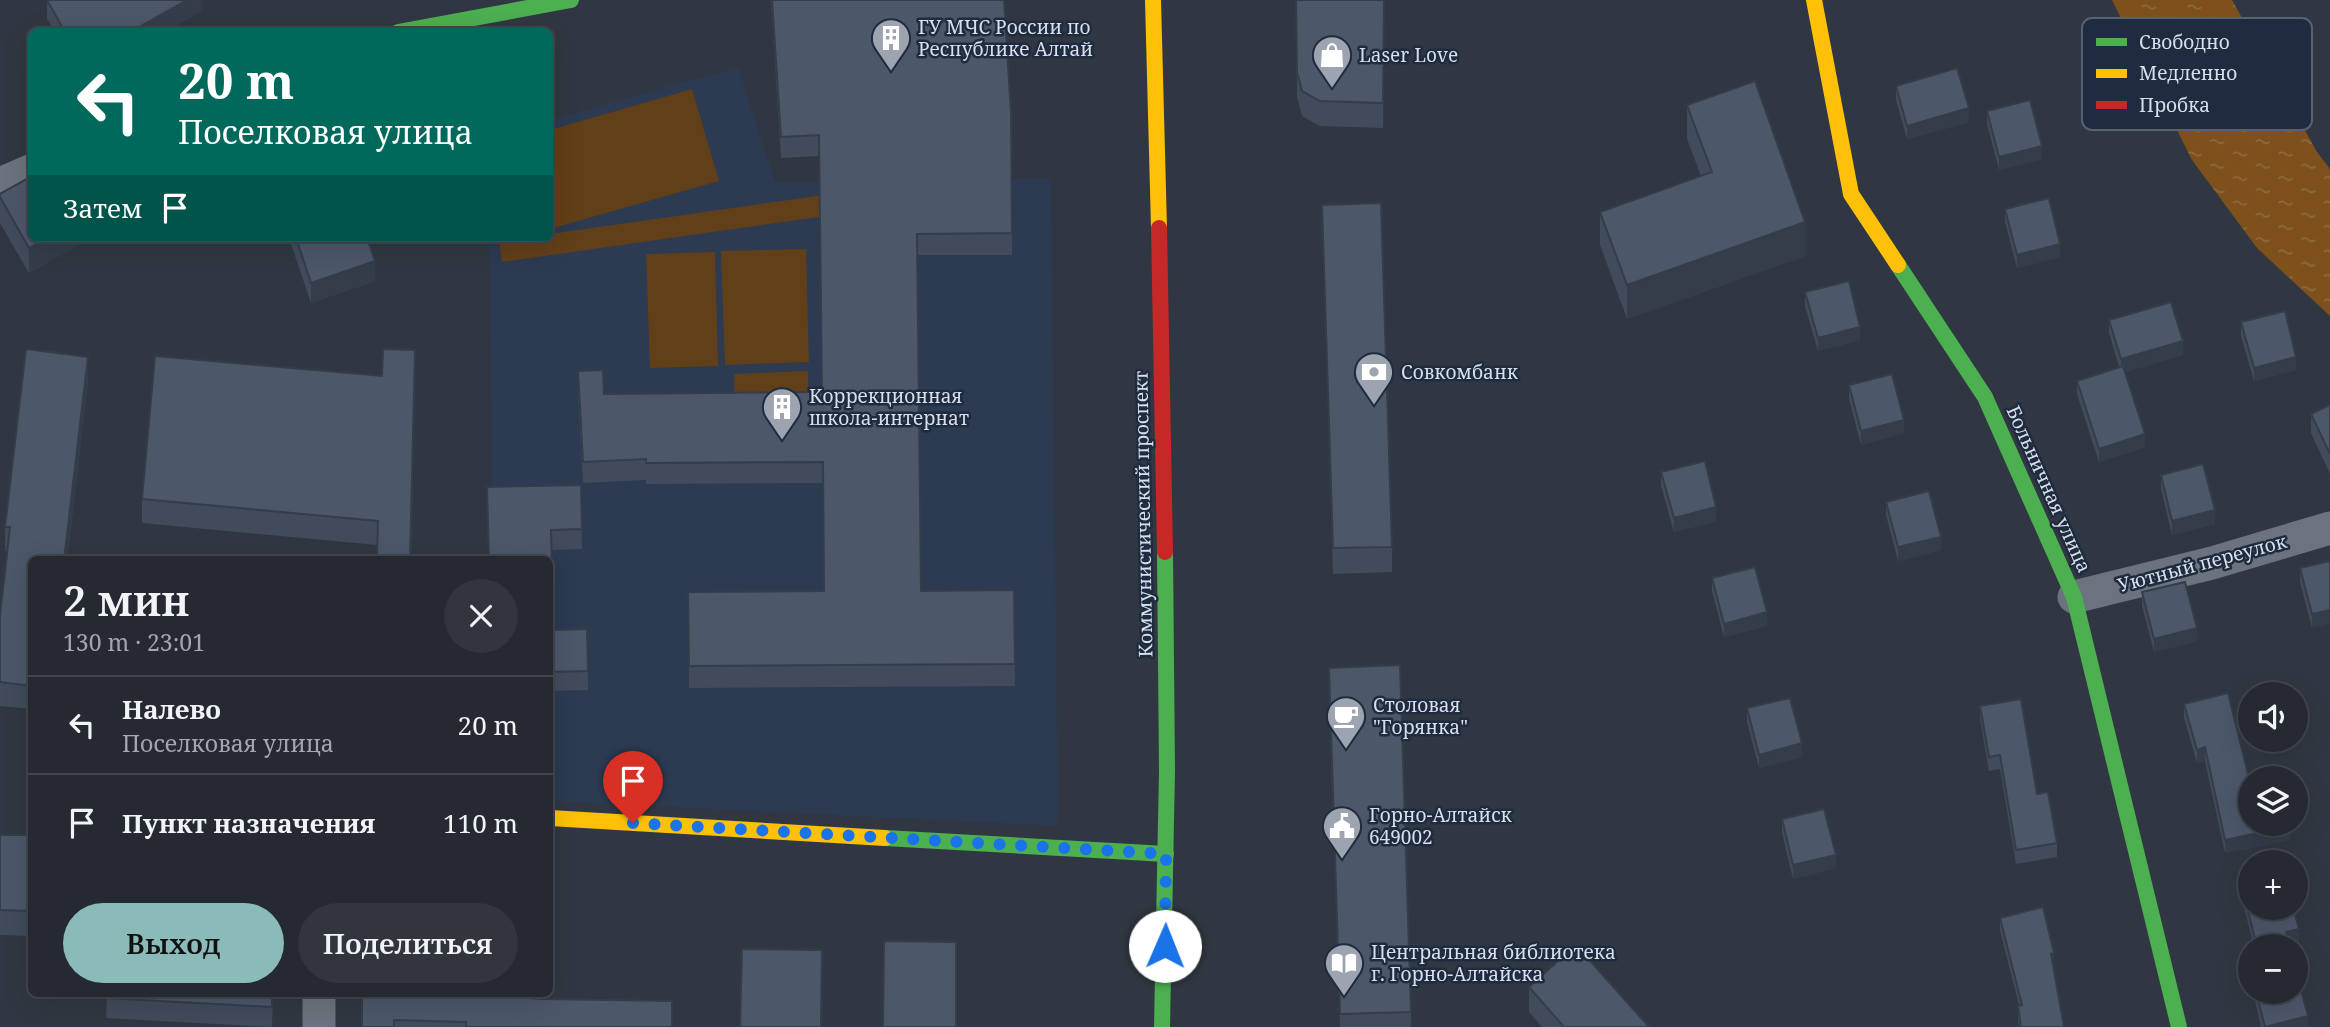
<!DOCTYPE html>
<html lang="ru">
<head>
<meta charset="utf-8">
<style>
	:root { --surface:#252932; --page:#31353e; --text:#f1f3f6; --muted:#a3a6ac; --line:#42454d; --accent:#8bbbb9 }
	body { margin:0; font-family:"Noto Serif",serif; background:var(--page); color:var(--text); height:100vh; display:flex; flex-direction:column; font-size:26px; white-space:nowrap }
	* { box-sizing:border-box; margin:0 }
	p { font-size:23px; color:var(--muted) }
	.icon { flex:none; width:38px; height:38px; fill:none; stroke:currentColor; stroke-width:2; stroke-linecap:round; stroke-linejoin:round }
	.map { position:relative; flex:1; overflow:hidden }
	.drawer { position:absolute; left:28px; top:556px; width:525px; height:441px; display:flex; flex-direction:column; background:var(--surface); border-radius:10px; box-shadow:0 7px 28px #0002,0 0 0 2px var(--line) }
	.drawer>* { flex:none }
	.banner { position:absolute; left:28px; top:28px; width:525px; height:214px; border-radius:10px; box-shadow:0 7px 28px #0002,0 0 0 2px var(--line); background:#00695c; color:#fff; overflow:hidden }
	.buttons { position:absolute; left:2238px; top:682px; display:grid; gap:14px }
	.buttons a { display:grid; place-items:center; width:70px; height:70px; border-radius:50%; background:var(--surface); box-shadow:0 7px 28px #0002,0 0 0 2px var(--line); font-size:35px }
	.pin { position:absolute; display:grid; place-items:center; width:60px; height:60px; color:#fff; margin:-72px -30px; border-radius:50% 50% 50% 0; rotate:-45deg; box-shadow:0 0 7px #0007 }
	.pin .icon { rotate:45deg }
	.me { position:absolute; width:77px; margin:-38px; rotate:1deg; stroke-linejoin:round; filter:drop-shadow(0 0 5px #0008) }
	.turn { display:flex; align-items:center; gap:24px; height:147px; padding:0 35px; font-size:32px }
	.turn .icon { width:91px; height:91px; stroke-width:2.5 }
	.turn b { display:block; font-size:49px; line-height:60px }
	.then { display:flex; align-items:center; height:66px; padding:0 35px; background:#0003; gap:14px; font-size:26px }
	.round { display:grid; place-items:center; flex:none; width:74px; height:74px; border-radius:37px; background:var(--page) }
	.headline { display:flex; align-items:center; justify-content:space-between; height:119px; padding:0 35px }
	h1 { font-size:42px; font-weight:600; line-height:52px }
	.primary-button { display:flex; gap:14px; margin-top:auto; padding:14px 35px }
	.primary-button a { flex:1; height:80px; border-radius:42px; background:var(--accent); color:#111; font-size:28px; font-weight:600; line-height:80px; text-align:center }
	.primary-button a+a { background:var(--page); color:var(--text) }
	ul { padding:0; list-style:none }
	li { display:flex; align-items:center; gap:21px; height:98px; padding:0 35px; border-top:2px solid var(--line) }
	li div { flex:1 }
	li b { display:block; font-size:26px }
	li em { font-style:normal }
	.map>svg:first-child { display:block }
	.built { fill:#2c3a52 }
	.green { fill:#613f18 }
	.water { fill:url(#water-ripples) }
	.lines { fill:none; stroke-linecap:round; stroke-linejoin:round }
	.street { stroke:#6c737e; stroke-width:33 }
	.fast { stroke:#4caf50; stroke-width:16 }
	.slow { stroke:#ffc107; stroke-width:16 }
	.jam { stroke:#c62828; stroke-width:16 }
	.wall { fill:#414b5b }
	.shaded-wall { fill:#353d4a }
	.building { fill:#4c576a; stroke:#353d4a; stroke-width:2 }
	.route { stroke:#1a73e8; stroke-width:12; stroke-dasharray:0 21.6 }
	.labels { text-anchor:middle; stroke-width:5; stroke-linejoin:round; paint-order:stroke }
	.poi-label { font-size:19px; fill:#d7dfec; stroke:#1f2c3f; text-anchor:start }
	.street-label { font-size:19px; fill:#d7dfec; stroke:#1f2c3f }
	.key { fill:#1f2c3f; stroke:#566273; stroke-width:2 }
	.key-label { font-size:19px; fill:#d7dfec }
</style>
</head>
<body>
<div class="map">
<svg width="2330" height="1027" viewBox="0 0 2330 1027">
	<defs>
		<pattern id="water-ripples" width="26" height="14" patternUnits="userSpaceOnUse" patternTransform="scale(1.75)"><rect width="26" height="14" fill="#7d501c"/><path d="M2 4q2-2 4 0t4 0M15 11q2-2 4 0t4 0" fill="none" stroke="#8f693d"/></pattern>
	</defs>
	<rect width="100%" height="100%" fill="#313742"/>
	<!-- built -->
	<path class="built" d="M738,67L775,182L1051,178L1058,826L550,801V560H493L489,238H550V120Z"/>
	<!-- green -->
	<g class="green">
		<path d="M692,89L719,181L550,229V130Z"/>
		<path d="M872,188L875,209L502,262L499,241L522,238H550V234Z"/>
		<path d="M806,249L809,362L725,365L721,251Z"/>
		<path d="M715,252L718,366L650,368L646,254Z"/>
		<path d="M808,371L809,405L735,407L734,374Z"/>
	</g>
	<!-- water -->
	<path class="water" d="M2112,0H2232L2317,152L2330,169V316L2257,248L2192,160Z"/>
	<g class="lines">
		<!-- street -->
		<g class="street">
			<path d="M0,184L32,170"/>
			<path d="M2074,597L2212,563L2330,528"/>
			<path d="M319,994V1027"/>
		</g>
		<!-- fast -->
		<g class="fast">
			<path d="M398,32L571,0"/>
			<path d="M1898,265L1985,397L2074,597L2179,1027"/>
			<path d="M885,838L1166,854"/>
			<path d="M1162,1027L1167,770L1165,552"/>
		</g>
		<!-- slow -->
		<g class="slow">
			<path d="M1153,0L1159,228"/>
			<path d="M1814,0L1851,194L1898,265"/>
			<path d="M550,818L885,838"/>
		</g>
		<!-- jam -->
		<path class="jam" d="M1159,228L1165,552"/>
	</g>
	<!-- wall -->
	<g class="wall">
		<path d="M47,0H203V10L165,32H54L47,18Z"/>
		<path d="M771,0H1004L1011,113L1012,255H917L921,591L1014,590L1015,686L689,688L688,592L824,591L823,483L646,484V480L583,483L578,393V371L604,394L822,392L819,156L781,158Z"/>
		<path d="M1296,0H1384L1383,128L1320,126L1302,116L1297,97Z"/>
		<path d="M1896,86L1969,122L1907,139L1896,100Z"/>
		<path d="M1687,105L1805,256L1627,319L1600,245V212L1701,176L1687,139Z"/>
		<path d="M1987,111L2042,159L1999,170L1987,124Z"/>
		<path d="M0,194L32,238H90L29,273L0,223Z"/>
		<path d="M1322,205L1392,547V572L1333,574Z"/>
		<path d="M2005,209L2060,257L2017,268L2005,222Z"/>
		<path d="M289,238H367L375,281L311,303Z"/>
		<path d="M1805,292L1860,340L1818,351L1805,306Z"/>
		<path d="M2109,320L2183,355L2125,372L2145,447L2099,462L2077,394V381L2119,367L2109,333Z"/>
		<path d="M2241,322L2296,370L2254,381L2241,336Z"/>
		<path d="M415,373L411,560H377V545L142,523V499L382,376Z"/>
		<path d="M88,381L67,560H32V709L0,706V616L7,551H5V527Z"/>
		<path d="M1849,385L1904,433L1861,445L1849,399Z"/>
		<path d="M2330,405V474L2311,433V414Z"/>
		<path d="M1661,472L1716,521L1674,532L1661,486Z"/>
		<path d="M2161,475L2215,524L2172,535L2161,489Z"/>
		<path d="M581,485L582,549L552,550L554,630L587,629L588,690L550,691V560H488Z"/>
		<path d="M1886,502L1941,550L1898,561L1886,515Z"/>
		<path d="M2330,561L2312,628L2300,582V568Z"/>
		<path d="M1712,578L1767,626L1724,637L1712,591Z"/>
		<path d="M2142,592L2197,641L2154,652L2142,606Z"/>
		<path d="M1329,668L1411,1012V1027H1340L1329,701Z"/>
		<path d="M2184,704L2250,782L2290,840L2225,853L2205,761L2197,763L2184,718Z"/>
		<path d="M1980,706L2057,843V857L2016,864L2000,769L1989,771L1980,719Z"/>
		<path d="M1747,708L1802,757L1759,768L1747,722Z"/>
		<path d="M1782,819L1836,868L1793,879L1782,833Z"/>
		<path d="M0,835H32L31,936L0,935Z"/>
		<path d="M2244,894L2299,943L2289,945L2290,947H2254L2244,907Z"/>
		<path d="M2000,918L2054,967H2053L2064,1027H2019L2018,1019V1006L2019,1005L2000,931Z"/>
		<path d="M1529,987L1649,1027H1542L1529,1012Z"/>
		<path d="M2253,992H2296L2308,1027H2261Z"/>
		<path d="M107,994H273L272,1027L106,1018Z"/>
		<path d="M362,994L672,1027H362Z"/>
	</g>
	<!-- shaded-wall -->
	<g class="shaded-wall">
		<path d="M187,0H203V10L165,32H130Z"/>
		<path d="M1969,108V122L1907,139V126Z"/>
		<path d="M2042,146V159L1999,170V157Z"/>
		<path d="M1805,222V256L1627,319V285Z"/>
		<path d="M46,238H90L29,273V248Z"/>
		<path d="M2060,244V257L2017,268V255Z"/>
		<path d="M375,261V281L311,303V283Z"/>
		<path d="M1860,327V340L1818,351V338Z"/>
		<path d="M2183,341V355L2121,373V359Z"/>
		<path d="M88,357V381L67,560H64Z"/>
		<path d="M2296,357V370L2254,381V368Z"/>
		<path d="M1904,420V433L1861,445V431Z"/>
		<path d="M2145,434V447L2099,462V449Z"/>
		<path d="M1716,507V521L1674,532V518Z"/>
		<path d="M2215,510V524L2172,535V521Z"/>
		<path d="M1941,537V550L1898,561V547Z"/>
		<path d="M2330,610V623L2312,628V614Z"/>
		<path d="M1767,612V626L1724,637V624Z"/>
		<path d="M2197,628V641L2154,652V639Z"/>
		<path d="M1802,743V757L1759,768V755Z"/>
		<path d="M2205,747V761L2197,763V750Z"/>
		<path d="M2290,826V840L2225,853V840Z"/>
		<path d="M1836,855V868L1793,879V865Z"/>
		<path d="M2299,929V943L2286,946V932Z"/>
		<path d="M2054,953V967L2051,968V954Z"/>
		<path d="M2308,1016V1027H2267Z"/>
	</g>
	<!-- building -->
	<g class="building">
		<path d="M47,0H187L130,32H65Z"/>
		<path d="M772,0H1004L1011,113L1012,233L917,234L921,591L1014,590L1015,664L689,666L688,592L824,591L823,462L646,463V459L583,462L578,371L603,370L604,394L822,392L819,135L781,137Z"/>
		<path d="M1296,0H1384L1383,103L1320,101L1302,91L1297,72Z"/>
		<path d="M1957,68L1969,108L1907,126L1896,86Z"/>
		<path d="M1755,81L1805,222L1627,285L1600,212L1712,172L1687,105Z"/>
		<path d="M2030,100L2042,146L1999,157L1987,111Z"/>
		<path d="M32,176V238H46L29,248L0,197V194Z"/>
		<path d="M2049,198L2060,244L2017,255L2005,209Z"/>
		<path d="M1381,203L1392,547L1333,548L1322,205Z"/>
		<path d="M296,238H367L375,261L311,283Z"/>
		<path d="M1849,281L1860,327L1818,338L1805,292Z"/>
		<path d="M2171,302L2183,341L2121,359L2109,320Z"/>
		<path d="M2285,311L2296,357L2254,368L2241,322Z"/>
		<path d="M26,349L88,357L64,560H32V686L0,682V616L10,527H5Z"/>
		<path d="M383,349L415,350L410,560H377L378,521L142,499L155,356L382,376Z"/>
		<path d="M2123,366L2145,434L2099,449L2077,381Z"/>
		<path d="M1892,374L1904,420L1861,431L1849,385Z"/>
		<path d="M2330,405V454L2311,414Z"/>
		<path d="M1705,461L1716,507L1674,518L1661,472Z"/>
		<path d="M2203,464L2215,510L2172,521L2161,475Z"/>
		<path d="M581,485L582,529L551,530L554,630L587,629L588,671L550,672V560H489L487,487Z"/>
		<path d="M1929,491L1941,537L1898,547L1886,502Z"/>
		<path d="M2330,561V610L2312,614L2300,568Z"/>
		<path d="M1755,567L1767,612L1724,624L1712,578Z"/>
		<path d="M2185,582L2197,628L2154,639L2142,592Z"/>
		<path d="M1400,665L1411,1012L1340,1014L1329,668Z"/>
		<path d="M2228,693L2250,782V824H2289L2290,826L2225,840L2205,747L2197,750L2184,704Z"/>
		<path d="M1790,698L1802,743L1759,755L1747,708Z"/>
		<path d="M2021,699L2037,794L2048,792L2057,843L2016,850L2000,755L1989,757L1980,706Z"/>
		<path d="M1824,809L1836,855L1793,865L1782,819Z"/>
		<path d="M0,835H32L31,911L0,910Z"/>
		<path d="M2250,892V908H2293L2299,929L2286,932L2290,947H2257L2244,894Z"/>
		<path d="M2043,907L2054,953L2051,954L2064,1027H2021L2018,1006L2022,1005L2000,918Z"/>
		<path d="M884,941L956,942V1027H883Z"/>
		<path d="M1576,945L1649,1027H1564L1529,987Z"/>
		<path d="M742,949L822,950L821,1027H740Z"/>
		<path d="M2296,971L2308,1016L2265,1027L2256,992H2296Z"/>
		<path d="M107,994H272V1007L106,998Z"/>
		<path d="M362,994H466L543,999L672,1001V1027H466V1022L394,1020V1027H362Z"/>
	</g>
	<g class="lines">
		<!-- route -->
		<path class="route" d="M633,823L1166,854L1165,946"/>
	</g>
	<!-- icons -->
	<defs>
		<g id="building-pin" transform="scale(2.0125)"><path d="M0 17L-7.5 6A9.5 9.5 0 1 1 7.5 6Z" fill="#9da4b0" stroke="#1f2c3f"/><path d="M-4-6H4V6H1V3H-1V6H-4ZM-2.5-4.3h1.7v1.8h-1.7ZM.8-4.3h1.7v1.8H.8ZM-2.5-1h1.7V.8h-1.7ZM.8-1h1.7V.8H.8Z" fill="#fff"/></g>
		<g id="shop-pin" transform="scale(2.0125)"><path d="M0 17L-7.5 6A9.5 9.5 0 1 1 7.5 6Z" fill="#9da4b0" stroke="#1f2c3f"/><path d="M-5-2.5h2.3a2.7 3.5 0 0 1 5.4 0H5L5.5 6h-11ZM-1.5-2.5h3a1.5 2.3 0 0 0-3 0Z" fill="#fff"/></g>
		<g id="bank-pin" transform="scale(2.0125)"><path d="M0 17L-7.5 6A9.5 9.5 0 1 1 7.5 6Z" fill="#9da4b0" stroke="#1f2c3f"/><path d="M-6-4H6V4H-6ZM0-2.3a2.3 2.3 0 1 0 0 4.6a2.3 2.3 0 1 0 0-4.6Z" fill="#fff"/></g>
		<g id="cafe-pin" transform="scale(2.0125)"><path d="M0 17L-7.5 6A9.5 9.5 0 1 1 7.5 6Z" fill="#9da4b0" stroke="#1f2c3f"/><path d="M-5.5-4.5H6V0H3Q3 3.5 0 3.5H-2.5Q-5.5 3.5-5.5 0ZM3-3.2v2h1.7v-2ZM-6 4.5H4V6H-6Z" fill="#fff"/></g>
		<g id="civic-pin" transform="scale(2.0125)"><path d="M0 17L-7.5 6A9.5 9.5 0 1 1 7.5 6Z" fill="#9da4b0" stroke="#1f2c3f"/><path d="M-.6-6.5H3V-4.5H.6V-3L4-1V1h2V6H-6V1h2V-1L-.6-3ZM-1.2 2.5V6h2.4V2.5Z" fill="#fff"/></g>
		<g id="library-pin" transform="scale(2.0125)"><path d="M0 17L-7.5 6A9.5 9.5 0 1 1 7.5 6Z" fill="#9da4b0" stroke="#1f2c3f"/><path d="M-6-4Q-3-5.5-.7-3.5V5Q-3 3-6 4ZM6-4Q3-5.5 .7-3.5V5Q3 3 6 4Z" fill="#fff"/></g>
	</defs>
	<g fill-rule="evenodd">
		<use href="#building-pin" x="891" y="38"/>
		<use href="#shop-pin" x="1332" y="55"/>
		<use href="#bank-pin" x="1374" y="372"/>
		<use href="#building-pin" x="782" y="407"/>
		<use href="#cafe-pin" x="1346" y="716"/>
		<use href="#civic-pin" x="1342" y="826"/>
		<use href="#library-pin" x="1344" y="963"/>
	</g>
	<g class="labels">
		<!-- poi labels -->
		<g class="poi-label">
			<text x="918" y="34">ГУ МЧС России по<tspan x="918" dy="22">Республике Алтай</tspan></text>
			<text x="1359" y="62">Laser Love</text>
			<text x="1401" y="379">Совкомбанк</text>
			<text x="809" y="403">Коррекционная<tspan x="809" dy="22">школа-интернат</tspan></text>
			<text x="1373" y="712">Столовая<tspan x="1373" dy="22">"Горянка"</tspan></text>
			<text x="1369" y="822">Горно-Алтайск<tspan x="1369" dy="22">649002</tspan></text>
			<text x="1371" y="959">Центральная библиотека<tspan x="1371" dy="22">г. Горно-Алтайска</tspan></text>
		</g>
		<!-- street labels -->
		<g class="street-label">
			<text transform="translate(2049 489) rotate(66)" y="7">Больничная улица</text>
			<text transform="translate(1143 514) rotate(-91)" y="7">Коммунистический проспект</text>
			<text transform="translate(2202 563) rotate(-15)" y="7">Уютный переулок</text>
		</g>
	</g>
	<!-- legend -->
	<rect x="2082" y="18" width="230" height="112" rx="10" class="key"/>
	<rect x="2096" y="38" width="31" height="8" fill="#4caf50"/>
	<rect x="2096" y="69" width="31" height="9" fill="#ffc107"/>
	<rect x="2096" y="101" width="31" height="8" fill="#c62828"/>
	<g class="key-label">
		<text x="2139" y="49">Свободно</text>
		<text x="2139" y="80">Медленно</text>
		<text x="2139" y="112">Пробка</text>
	</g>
</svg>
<div class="buttons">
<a><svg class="icon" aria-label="sound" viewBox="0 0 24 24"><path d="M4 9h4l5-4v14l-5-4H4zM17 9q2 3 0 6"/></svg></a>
<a><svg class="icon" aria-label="layers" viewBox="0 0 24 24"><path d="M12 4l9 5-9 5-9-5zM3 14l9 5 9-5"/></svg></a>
<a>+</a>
<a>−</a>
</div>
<div class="pin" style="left:633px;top:823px;background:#d93025"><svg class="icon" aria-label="arrive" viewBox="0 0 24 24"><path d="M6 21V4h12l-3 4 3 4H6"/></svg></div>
<svg class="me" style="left:1165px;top:946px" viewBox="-20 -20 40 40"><circle r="19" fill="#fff"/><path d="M0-13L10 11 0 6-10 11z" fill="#1a73e8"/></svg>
<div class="banner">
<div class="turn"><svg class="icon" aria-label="left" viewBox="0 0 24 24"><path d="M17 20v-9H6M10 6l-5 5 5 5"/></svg><div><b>20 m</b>Поселковая улица</div></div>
<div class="then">Затем<svg class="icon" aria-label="arrive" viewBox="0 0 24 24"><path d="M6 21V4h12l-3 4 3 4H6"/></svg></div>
</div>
<section class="drawer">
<div class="headline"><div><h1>2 мин</h1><p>130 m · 23:01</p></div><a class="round"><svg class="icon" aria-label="close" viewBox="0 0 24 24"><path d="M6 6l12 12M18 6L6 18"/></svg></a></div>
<ul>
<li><svg class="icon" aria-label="left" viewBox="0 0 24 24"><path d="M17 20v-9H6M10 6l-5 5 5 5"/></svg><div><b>Налево</b><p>Поселковая улица</p></div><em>20 m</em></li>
<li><svg class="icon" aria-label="arrive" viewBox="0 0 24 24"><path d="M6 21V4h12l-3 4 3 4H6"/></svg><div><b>Пункт назначения</b></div><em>110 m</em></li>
</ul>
<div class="primary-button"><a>Выход</a><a>Поделиться</a></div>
</section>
</div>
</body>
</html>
